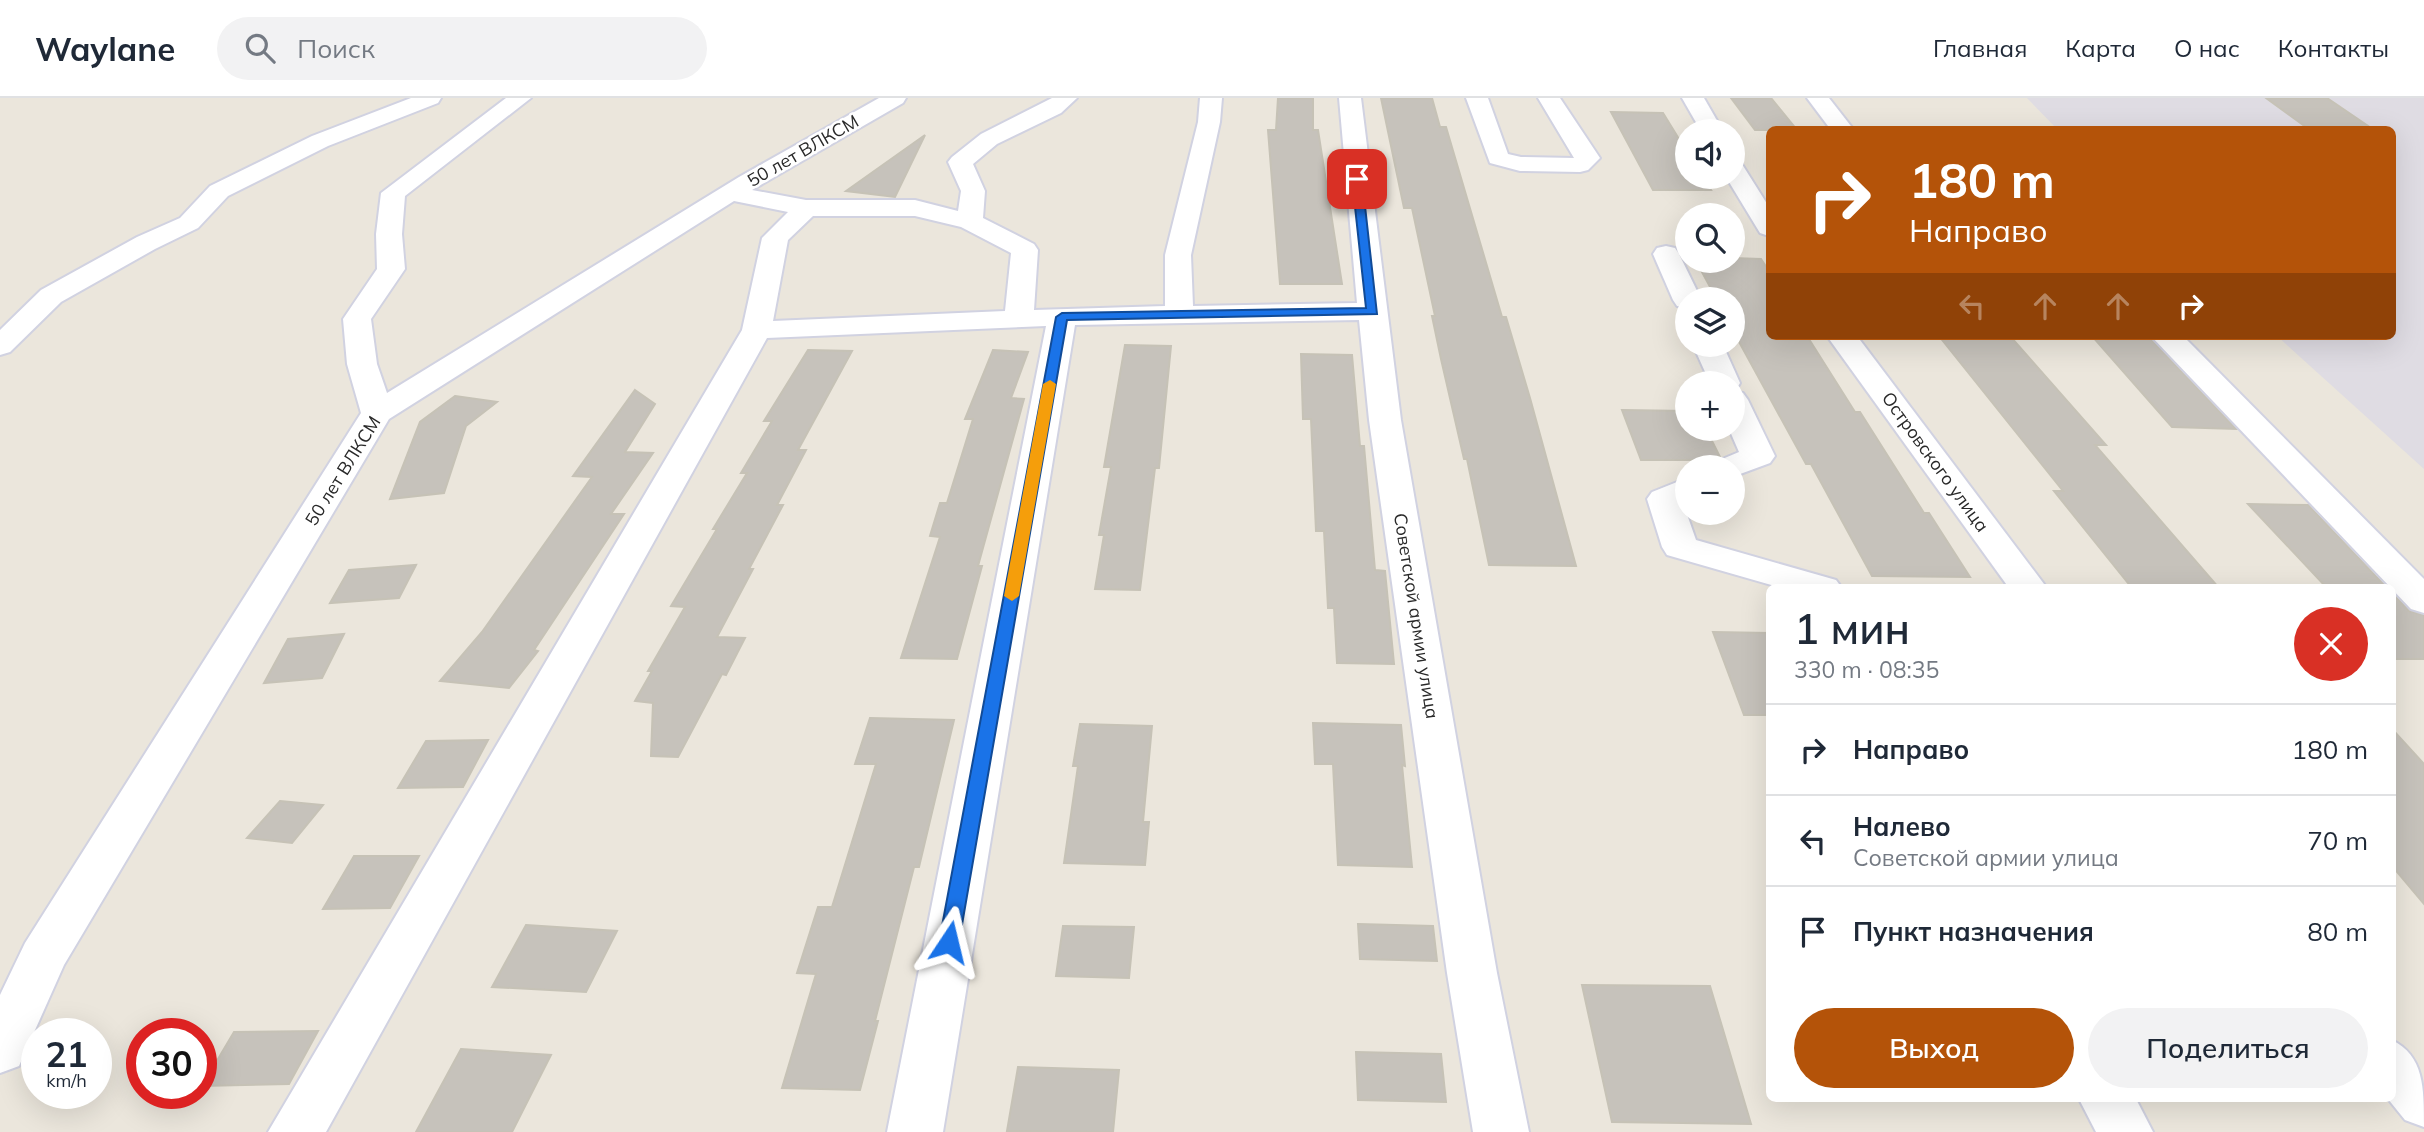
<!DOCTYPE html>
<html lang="ru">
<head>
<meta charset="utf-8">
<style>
	:root { --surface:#fff; --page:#f2f2f3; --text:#1f2937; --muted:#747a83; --line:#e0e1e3; --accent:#b45309 }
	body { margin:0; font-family:Mulish,sans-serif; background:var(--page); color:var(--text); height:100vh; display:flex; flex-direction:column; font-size:26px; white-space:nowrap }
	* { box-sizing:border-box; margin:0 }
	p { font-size:23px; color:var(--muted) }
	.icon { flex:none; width:38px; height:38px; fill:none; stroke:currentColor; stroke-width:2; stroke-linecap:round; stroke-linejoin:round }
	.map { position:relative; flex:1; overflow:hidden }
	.drawer { position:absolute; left:1766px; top:486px; width:630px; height:518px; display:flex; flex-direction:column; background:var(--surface); border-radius:10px; box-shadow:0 7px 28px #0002 }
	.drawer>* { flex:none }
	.guide { position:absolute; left:1766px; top:28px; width:630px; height:214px; border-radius:10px; box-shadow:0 7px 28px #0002; background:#b45309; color:#fff; overflow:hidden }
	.buttons { position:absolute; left:1675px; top:21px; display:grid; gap:14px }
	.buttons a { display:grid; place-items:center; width:70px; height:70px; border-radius:50%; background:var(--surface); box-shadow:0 7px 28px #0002; font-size:35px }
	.speed { position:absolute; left:21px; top:920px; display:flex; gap:14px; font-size:35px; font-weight:700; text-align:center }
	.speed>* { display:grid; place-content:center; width:91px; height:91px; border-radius:50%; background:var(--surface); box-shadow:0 7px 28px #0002; line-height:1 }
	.speed small { font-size:18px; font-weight:400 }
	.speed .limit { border:10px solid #d22; background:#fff; color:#111 }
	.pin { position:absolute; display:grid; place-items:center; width:60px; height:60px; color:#fff; margin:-30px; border-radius:14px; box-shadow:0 4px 10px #0006 }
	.me { position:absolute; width:77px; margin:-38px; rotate:10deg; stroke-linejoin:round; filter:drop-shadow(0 0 5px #0008) }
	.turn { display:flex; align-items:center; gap:24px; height:147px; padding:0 28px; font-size:32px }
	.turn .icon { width:91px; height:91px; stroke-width:2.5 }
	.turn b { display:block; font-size:49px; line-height:60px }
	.lanes { display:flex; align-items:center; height:66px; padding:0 28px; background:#0003; justify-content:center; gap:35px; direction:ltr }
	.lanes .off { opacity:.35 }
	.round { display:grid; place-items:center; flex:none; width:74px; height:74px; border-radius:37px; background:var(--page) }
	.head { display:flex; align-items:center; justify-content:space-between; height:119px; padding:0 28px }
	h1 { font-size:42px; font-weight:600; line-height:52px }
	.cta { display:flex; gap:14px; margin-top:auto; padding:14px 28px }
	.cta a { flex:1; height:80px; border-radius:42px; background:var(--accent); color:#fff; font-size:28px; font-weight:600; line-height:80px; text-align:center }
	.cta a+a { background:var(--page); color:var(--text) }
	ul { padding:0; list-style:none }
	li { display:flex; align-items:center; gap:21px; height:91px; padding:0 28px; border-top:2px solid var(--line) }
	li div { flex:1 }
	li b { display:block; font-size:26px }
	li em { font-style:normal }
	header { display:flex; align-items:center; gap:42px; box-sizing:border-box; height:98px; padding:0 35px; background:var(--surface); border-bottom:2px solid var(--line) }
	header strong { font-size:33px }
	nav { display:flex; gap:38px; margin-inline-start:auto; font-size:24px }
	.search { width:490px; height:63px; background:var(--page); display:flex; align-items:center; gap:18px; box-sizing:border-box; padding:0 24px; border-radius:38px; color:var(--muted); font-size:26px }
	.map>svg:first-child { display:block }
	.industrial { fill:#dfdce3 }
	.building { fill:#c6c2bb; stroke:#c6c2b6; stroke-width:2 }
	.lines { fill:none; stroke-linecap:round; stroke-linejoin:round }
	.minor-casing { stroke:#d1d2e1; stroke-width:4 }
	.minor { fill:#fff; fill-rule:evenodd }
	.route { fill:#1a73e8; stroke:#114b97; stroke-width:2 }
	.slow { fill:#f59e0b }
	.labels { text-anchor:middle; stroke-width:5; stroke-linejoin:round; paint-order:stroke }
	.street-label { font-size:18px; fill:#292929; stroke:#fff }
</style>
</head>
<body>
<header>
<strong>Waylane</strong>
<div class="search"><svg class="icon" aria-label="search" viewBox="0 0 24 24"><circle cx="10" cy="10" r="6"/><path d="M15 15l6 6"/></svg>Поиск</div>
<nav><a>Главная</a><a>Карта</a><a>О нас</a><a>Контакты</a></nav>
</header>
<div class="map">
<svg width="2424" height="1034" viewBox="0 0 2424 1034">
	<rect width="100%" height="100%" fill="#ebe6dc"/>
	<!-- industrial -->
	<path class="industrial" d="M2027,0H2424V371L2277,238H2392V32L2057,31Z"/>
	<!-- building -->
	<g class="building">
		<path d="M1278,0H1313V32H1318L1342,186H1280L1268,32H1276Z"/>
		<path d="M1381,0H1432L1440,29H1446L1502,219H1506L1530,300L1576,468L1489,467L1467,361H1464L1441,261L1432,218H1435L1412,110H1404Z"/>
		<path d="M1731,0H1771L1797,32H1755Z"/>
		<path d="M2266,0H2327L2374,32H2310Z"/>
		<path d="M1611,14L1663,15L1687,54V79H1702L1711,92H1653Z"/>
		<path d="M925,37L895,99L846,93Z"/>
		<path d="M1732,160L1761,161L1769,173V238H1807L1855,314H1860L1924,415H1929L1970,479L1872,478L1811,366H1806L1732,231V198H1715L1696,163H1732Z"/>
		<path d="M1939,238H2010L2106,347H2095L2219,490H2132L2054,393H2063Z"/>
		<path d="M2092,238H2148L2236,331L2172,329Z"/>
		<path d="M1125,247L1171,248L1159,370H1155L1140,492L1095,491L1104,437H1099L1111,369H1104Z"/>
		<path d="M808,252L852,253L798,352H806L777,407H783L749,471H753L717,539L745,540L726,577L722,576L678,659L651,658L653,605L635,603L652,573H648L685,509L671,508L717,431H713L747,375H741L772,323H764Z"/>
		<path d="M993,252L1028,254L1011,300L1024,301L978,468H982L957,561L901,560L940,439L930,438L940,405H947L973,321H965Z"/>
		<path d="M1301,256L1352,257L1360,348H1364L1375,472L1385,473L1394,566L1337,565L1334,510H1328L1324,433H1316L1311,321H1303Z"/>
		<path d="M635,292L655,306L625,354L653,355L611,416H624L534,552L538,553L509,590L440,583L482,534L592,379L573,378Z"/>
		<path d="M455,298L497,304L466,328L444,395L390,401L420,324Z"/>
		<path d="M1622,312L1687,313V331H1706L1720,359L1716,362H1641Z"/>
		<path d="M2248,406L2308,407L2387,490H2327Z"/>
		<path d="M416,467L399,500L330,505L349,472Z"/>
		<path d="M2392,495L2409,513L2424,517V561H2392Z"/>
		<path d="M1713,534L1769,535V617H1744Z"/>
		<path d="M344,536L322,580L264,585L288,541Z"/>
		<path d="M870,620L954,622L919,769H914L875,923H878L860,992L782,990L816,876L797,875L818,809H832L876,666H855Z"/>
		<path d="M1313,625L1401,627L1405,668L1402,667L1412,769L1338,767L1333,666H1315Z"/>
		<path d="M1080,626L1152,628L1143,724H1149L1145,767L1064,765L1078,668H1073Z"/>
		<path d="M2392,631L2424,666V806L2392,768Z"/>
		<path d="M488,642L463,689L398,690L426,643Z"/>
		<path d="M280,703L323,707L292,745L247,740Z"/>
		<path d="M354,758H419L390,810L323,811Z"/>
		<path d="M1358,826L1433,828L1437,863L1360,861Z"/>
		<path d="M526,827L617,833L586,894L492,889Z"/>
		<path d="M1063,828L1134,829L1129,880L1056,878Z"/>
		<path d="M1582,887L1710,888L1751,1026L1612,1024Z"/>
		<path d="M318,933L289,986L202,988L234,934Z"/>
		<path d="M461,951L551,957L512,1034H416Z"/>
		<path d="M1356,954L1441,956L1446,1004L1358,1002Z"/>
		<path d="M1018,969L1119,972L1113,1034L1007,1033Z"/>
	</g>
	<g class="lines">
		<!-- minor casing -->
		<g class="minor-casing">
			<g id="minor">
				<path d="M411,0H441L438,5L328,48L228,98L198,130L155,151L61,204L10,254L0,257V232L41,192L137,139L180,120L210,88L312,38Z"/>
				<path d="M506,0H531L405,98L402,136L405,171L371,221L377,266L387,295L739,79L879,0H906L903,5L752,92L806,102H915L958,113L961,93L948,64L952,59L981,36L1052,0H1077L1061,15L997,46L973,66L985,93L983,120L1034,146L1038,152L1034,212L1165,208V157L1198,24L1200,0H1222L1220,24L1191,157L1193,208L1357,205L1339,0H1361L1401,322L1497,875L1529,1034H1473L1447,875L1369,322L1359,222L1075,227L943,1034H887L1046,228L767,240L326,1034H268L742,232L762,140L788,114L734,103L389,321L64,867L19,968L0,975V897L25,845L361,315L347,266L343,221L377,171L376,136L381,95ZM813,118H915L961,129L1011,155L1005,213L773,223L788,142Z"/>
				<path d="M1466,0H1488L1508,56L1521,59L1574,60L1538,0H1560L1600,60L1588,72L1580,74L1520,73L1490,65Z"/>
				<path d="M1682,0H1704L1723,33H1701Z"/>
				<path d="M1807,0H1829L1854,32H1831Z"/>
				<path d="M1732,61L1740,63L1769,109V138L1760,135L1726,79H1732Z"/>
				<path d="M1666,148L1675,150L1679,156L1701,201H1687V210L1677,208L1673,202L1653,156L1657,150Z"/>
				<path d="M1827,238H1857L2047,490H2009Z"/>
				<path d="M2151,238H2183L2424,481V515L2411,511Z"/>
				<path d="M1693,247H1723L1740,285L1736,292H1732V285H1710Z"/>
				<path d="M1732,293L1743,295L1748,302L1775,358L1770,365L1732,379V369H1715L1720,362L1739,354L1729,331H1732Z"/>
				<path d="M1687,380V403L1683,405L1696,442L1836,482L1842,490H1782L1667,457L1662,449L1647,401L1652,394Z"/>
				<path d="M2392,942C2424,958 2424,989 2424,1029L2405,1022L2388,1001H2392Z"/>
				<path d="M2079,1001H2136L2153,1034H2096Z"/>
			</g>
		</g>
		<!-- minor -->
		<use href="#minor" class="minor"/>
	</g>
	<!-- route -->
	<path class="route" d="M1357,78L1362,81L1377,216L1067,222L959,844L956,850L949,852L942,850L939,844L1056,219L1062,215L1366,210L1352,81Z"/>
	<!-- slow -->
	<path class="slow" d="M1050,282L1056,286L1019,498L1012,503L1004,498L1043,286Z"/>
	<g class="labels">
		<!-- street labels -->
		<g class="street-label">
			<text transform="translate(803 53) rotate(-30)" y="6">50 лет ВЛКСМ</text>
			<text transform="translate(1935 364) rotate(54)" y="6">Островского улица</text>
			<text transform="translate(343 373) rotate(-58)" y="6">50 лет ВЛКСМ</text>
			<text transform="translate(1416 518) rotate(81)" y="6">Советской армии улица</text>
		</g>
	</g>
</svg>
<div class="buttons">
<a><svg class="icon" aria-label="sound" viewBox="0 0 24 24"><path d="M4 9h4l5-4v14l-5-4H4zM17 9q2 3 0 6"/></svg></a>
<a><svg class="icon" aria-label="search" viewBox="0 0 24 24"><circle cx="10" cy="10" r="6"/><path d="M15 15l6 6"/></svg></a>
<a><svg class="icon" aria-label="layers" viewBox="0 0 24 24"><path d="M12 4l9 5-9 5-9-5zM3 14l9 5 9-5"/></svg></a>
<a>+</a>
<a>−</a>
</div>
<div class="speed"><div>21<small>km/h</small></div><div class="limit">30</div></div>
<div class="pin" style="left:1357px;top:81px;background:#d93025"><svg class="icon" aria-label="arrive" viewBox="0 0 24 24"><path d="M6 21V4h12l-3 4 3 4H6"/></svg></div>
<svg class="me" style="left:949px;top:844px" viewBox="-20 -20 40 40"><path d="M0-17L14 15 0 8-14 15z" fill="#1a73e8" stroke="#fff" stroke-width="4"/></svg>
<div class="guide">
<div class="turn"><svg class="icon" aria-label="right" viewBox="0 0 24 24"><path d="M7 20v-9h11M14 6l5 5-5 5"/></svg><div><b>180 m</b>Направо</div></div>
<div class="lanes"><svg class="icon off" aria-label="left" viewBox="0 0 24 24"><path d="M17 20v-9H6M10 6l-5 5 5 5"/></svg><svg class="icon off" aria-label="ahead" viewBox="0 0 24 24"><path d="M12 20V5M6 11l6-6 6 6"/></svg><svg class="icon off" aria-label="ahead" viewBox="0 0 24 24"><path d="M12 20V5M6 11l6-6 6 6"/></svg><svg class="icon" aria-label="right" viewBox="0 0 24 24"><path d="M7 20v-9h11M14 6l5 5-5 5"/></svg></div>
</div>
<section class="drawer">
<div class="head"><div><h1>1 мин</h1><p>330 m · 08:35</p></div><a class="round" style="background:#d93025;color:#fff"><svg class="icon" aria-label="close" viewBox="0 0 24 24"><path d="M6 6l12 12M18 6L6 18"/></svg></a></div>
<ul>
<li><svg class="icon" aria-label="right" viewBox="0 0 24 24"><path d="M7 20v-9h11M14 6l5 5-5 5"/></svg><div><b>Направо</b></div><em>180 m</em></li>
<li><svg class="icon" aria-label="left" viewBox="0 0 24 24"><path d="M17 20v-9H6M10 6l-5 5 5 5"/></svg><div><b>Налево</b><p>Советской армии улица</p></div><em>70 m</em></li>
<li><svg class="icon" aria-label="arrive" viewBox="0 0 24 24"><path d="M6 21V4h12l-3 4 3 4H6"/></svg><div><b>Пункт назначения</b></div><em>80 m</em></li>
</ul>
<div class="cta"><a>Выход</a><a>Поделиться</a></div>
</section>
</div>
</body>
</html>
